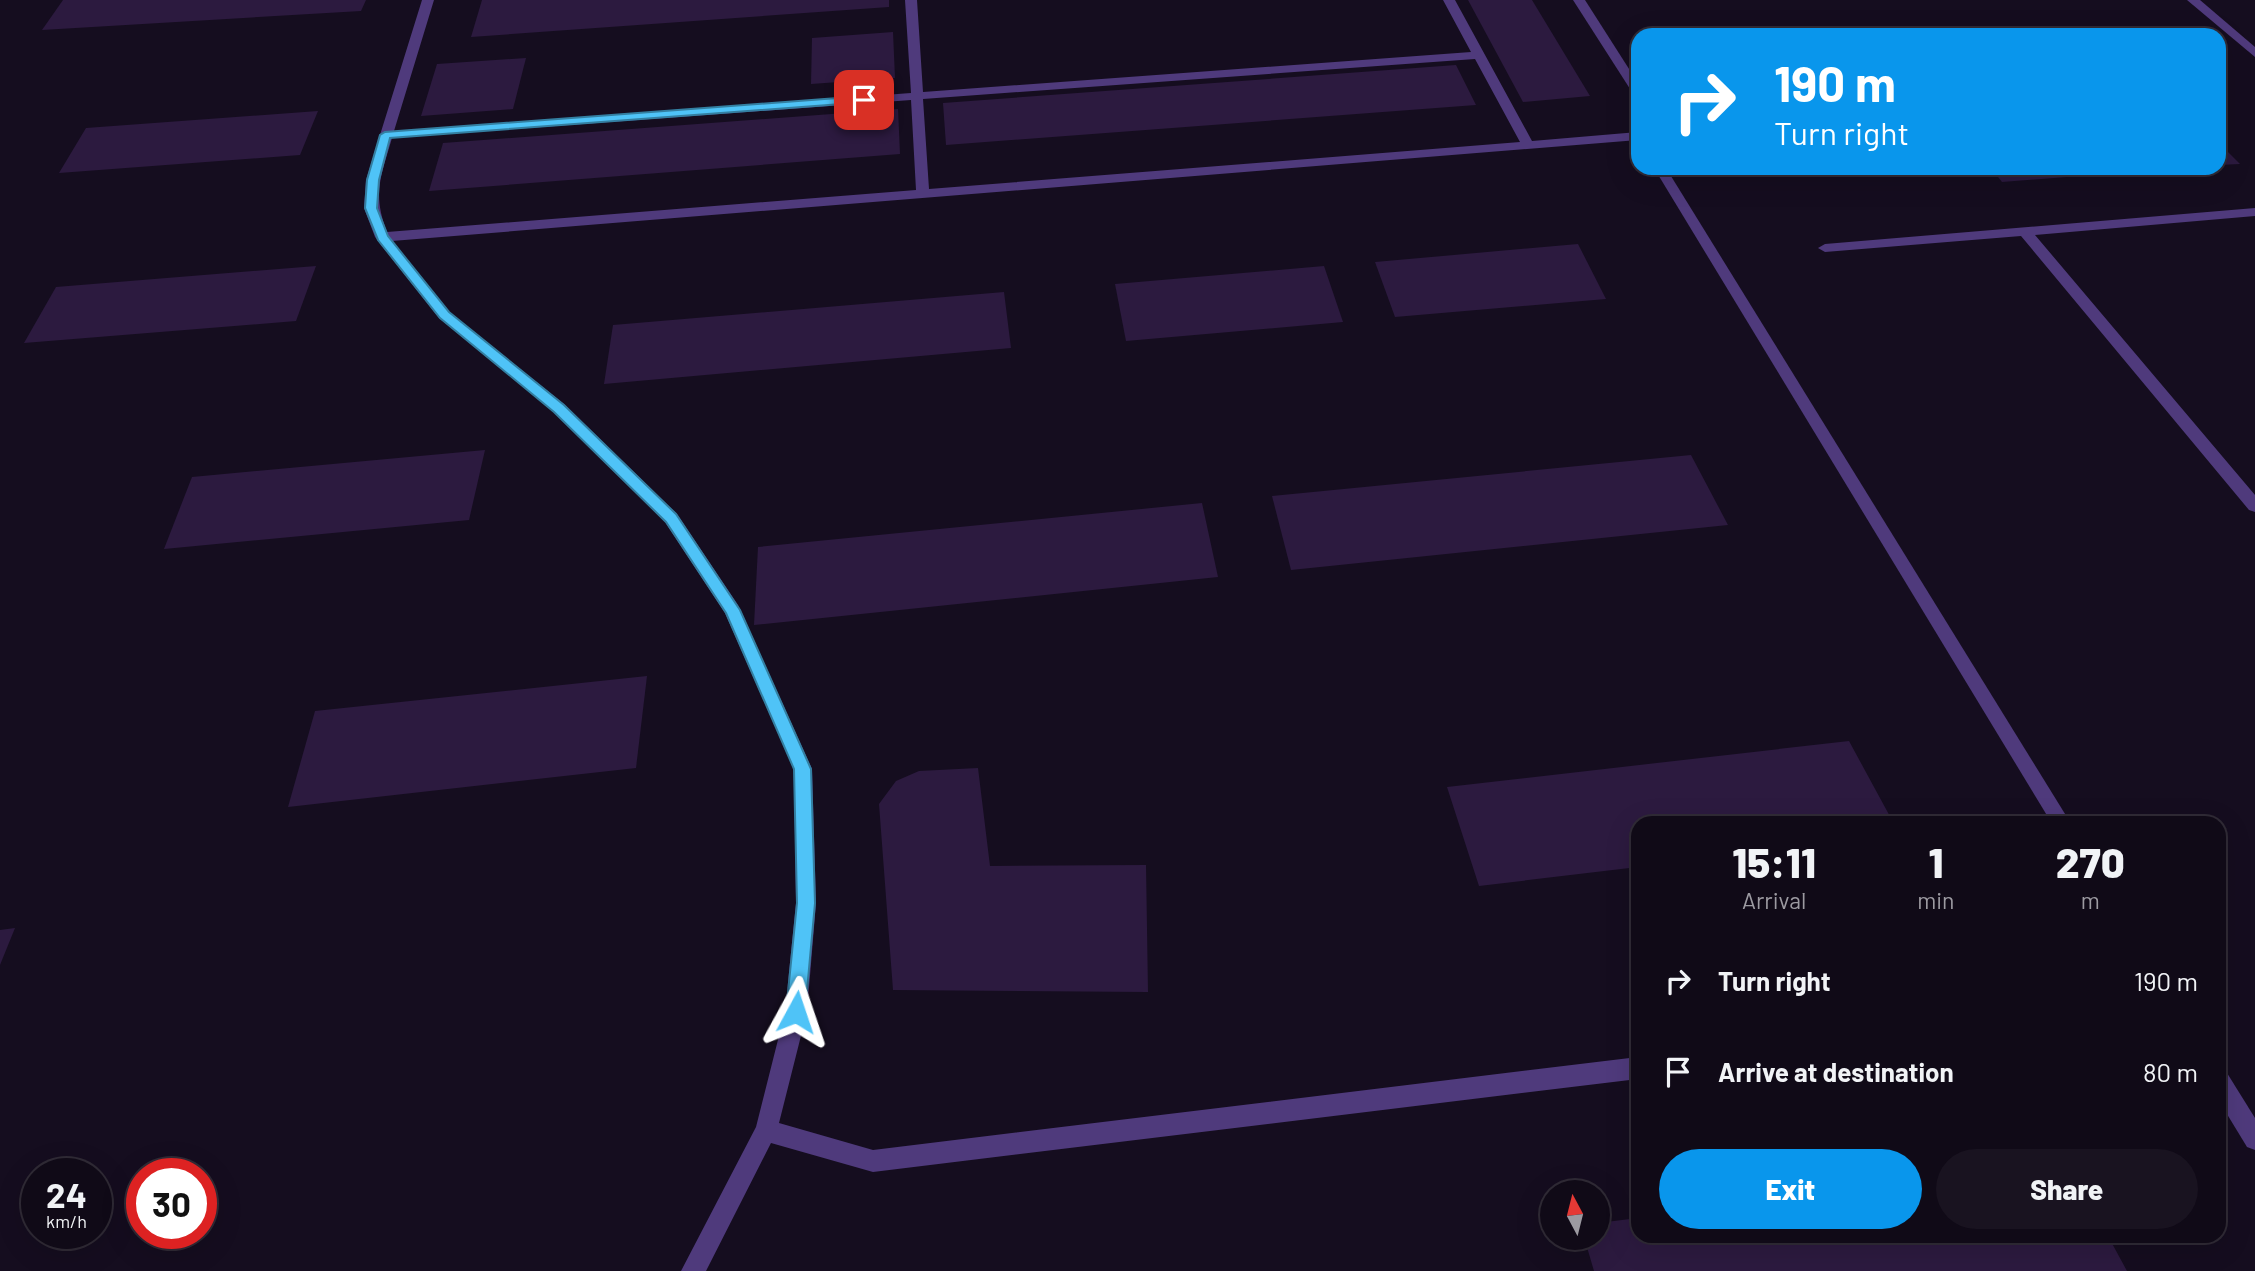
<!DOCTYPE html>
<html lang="en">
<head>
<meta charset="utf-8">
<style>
	:root { --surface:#100a17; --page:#191320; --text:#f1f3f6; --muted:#9c9aa1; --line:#302b36; --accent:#0996ec }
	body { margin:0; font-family:Barlow,sans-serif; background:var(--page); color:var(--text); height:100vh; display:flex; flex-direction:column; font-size:26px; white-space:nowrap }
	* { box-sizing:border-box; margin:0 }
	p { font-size:23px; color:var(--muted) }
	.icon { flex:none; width:38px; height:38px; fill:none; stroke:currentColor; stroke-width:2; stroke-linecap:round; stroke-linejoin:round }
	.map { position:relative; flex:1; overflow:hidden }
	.panel { position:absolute; left:1631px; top:816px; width:595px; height:427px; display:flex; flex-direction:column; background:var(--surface); border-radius:21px; box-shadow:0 7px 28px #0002,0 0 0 2px var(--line) }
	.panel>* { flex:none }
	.guide { position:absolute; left:1631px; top:28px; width:595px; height:147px; border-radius:21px; box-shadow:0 7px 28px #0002,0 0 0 2px var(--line); background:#0996ec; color:#fff; overflow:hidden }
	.needle { width:46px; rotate:353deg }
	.fabs { position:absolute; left:1540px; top:1180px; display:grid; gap:14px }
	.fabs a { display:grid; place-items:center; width:70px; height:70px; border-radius:50%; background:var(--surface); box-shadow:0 7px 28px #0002,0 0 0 2px var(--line); font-size:35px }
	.speed { position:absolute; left:21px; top:1158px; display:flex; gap:14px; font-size:35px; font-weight:700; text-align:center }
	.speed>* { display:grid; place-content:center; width:91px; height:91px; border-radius:50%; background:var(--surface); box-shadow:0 7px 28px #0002,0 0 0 2px var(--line); line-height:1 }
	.speed small { font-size:18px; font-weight:400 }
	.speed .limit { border:10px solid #d22; background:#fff; color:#111 }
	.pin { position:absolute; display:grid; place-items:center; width:60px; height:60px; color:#fff; margin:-30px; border-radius:14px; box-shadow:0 4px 10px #0006 }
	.me { position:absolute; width:77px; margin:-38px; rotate:5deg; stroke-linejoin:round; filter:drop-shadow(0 0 5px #0008) }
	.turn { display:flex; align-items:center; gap:24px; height:147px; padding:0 28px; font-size:32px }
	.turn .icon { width:91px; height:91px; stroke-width:2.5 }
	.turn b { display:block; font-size:49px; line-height:60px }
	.eta { display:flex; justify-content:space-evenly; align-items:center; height:119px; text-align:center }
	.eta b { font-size:42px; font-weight:800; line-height:49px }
	.action { display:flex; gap:14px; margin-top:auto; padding:14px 28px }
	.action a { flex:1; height:80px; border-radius:42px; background:var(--accent); color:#fff; font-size:28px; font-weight:800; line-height:80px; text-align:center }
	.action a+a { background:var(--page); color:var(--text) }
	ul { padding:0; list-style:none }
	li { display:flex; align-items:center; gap:21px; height:91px; padding:0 28px }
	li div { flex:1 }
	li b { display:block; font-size:26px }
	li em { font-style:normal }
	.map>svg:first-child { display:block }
	.building { fill:#2c1a3f }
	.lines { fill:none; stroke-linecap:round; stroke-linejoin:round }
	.service { fill:#4f3a7c; fill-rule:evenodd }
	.minor { fill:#4f3a7c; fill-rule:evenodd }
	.route { fill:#4fc3f7; stroke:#337fa1; stroke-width:2 }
</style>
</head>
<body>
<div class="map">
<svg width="2255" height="1271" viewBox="0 0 2255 1271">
	<rect width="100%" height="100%" fill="#150d1f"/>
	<!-- building -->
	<g class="building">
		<path d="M63,0H366L361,11L42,30Z"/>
		<path d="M482,0H889V7L471,37Z"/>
		<path d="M1468,0H1532L1590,96L1523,102Z"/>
		<path d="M893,32L895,78L811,84L812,38Z"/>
		<path d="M526,58L513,109L421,116L437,64Z"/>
		<path d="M1456,65L1476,105L946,145L943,103Z"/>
		<path d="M898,109L900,154L429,191L443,143Z"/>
		<path d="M318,111L300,155L59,173L86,128Z"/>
		<path d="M2219,143L2240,164L2219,165Z"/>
		<path d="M1991,168H2155V170L2002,182Z"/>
		<path d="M1578,244L1606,299L1395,317L1375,262Z"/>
		<path d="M316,266L296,321L24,343L56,287Z"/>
		<path d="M1324,266L1343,322L1126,341L1115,284Z"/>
		<path d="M1004,292L1011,348L604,384L613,325Z"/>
		<path d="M485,450L469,520L164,549L192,477Z"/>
		<path d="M1691,455L1728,525L1291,570L1272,496Z"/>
		<path d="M1202,503L1218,577L754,625L758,547Z"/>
		<path d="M647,676L636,768L288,807L315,711Z"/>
		<path d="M1849,741L1893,822H1638V867L1479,886L1447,787Z"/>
		<path d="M978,768L990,866L1146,865L1148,992L893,990L879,804L896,781L919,771Z"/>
		<path d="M15,928L0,965V930Z"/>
		<path d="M1638,1218V1236H2108L2127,1271H1594L1584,1237H1598V1223Z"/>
	</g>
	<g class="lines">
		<!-- service -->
		<g class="service">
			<path d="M1573,0H1585L1638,83V96L1632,92Z"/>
			<path d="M2187,0H2200L2255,47V57Z"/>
			<path d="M2255,208V216L2035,235L2255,495V512L2249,510L2021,236L1825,252L1818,248L1825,244Z"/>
		</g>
		<!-- minor -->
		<g class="minor">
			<path d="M422,0H434L394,131L911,93L905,0H917L923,92L1471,52L1443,0H1455L1532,141L1638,132V140L392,241L449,312L564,404L677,514L738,605L812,769L816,903L807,1012L779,1123L873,1150L1638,1057V1079L873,1172L771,1143L706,1271H681L756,1127L785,1012L796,903L794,769L725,613L665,522L554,412L439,318L375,237L364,208L366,180ZM1475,59L1520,142L929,189L923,99ZM911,100L916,190L387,232C372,194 381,176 392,138Z"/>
			<path d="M1654,168H1666L2070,822H2051Z"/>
			<path d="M2219,1070L2227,1073L2255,1118V1150L2247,1147L2219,1101Z"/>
		</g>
	</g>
	<!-- route -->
	<path class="route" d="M864,96L868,97V102L390,138L379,180L377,208L388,236L449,312L564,405L676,514L740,610L811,769L815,903L805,1012L802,1019L796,1021L789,1019L786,1012L797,903L794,769L726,613L666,522L554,412L440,318L378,240L365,208L367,180L380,135L385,132Z"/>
</svg>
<div class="fabs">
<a><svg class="needle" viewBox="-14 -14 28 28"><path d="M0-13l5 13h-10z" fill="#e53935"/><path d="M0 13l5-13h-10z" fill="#9c9aa1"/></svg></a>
</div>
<div class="speed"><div>24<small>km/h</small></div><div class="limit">30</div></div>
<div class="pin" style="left:864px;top:100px;background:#d93025"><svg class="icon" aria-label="arrive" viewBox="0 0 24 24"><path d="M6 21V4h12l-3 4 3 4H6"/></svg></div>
<svg class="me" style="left:796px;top:1012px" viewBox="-20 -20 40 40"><path d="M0-17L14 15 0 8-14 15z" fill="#4fc3f7" stroke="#fff" stroke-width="4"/></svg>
<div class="guide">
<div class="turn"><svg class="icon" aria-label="right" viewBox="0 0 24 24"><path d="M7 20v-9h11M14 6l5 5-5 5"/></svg><div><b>190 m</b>Turn right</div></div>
</div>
<section class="panel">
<div class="eta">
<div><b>15:11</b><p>Arrival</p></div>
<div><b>1</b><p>min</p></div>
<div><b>270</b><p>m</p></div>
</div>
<ul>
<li><svg class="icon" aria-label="right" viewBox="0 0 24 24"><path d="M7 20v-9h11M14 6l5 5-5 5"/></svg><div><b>Turn right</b></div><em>190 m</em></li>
<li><svg class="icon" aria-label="arrive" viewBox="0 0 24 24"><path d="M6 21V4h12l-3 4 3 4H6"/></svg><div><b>Arrive at destination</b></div><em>80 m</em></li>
</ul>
<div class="action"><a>Exit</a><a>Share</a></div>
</section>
</div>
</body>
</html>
